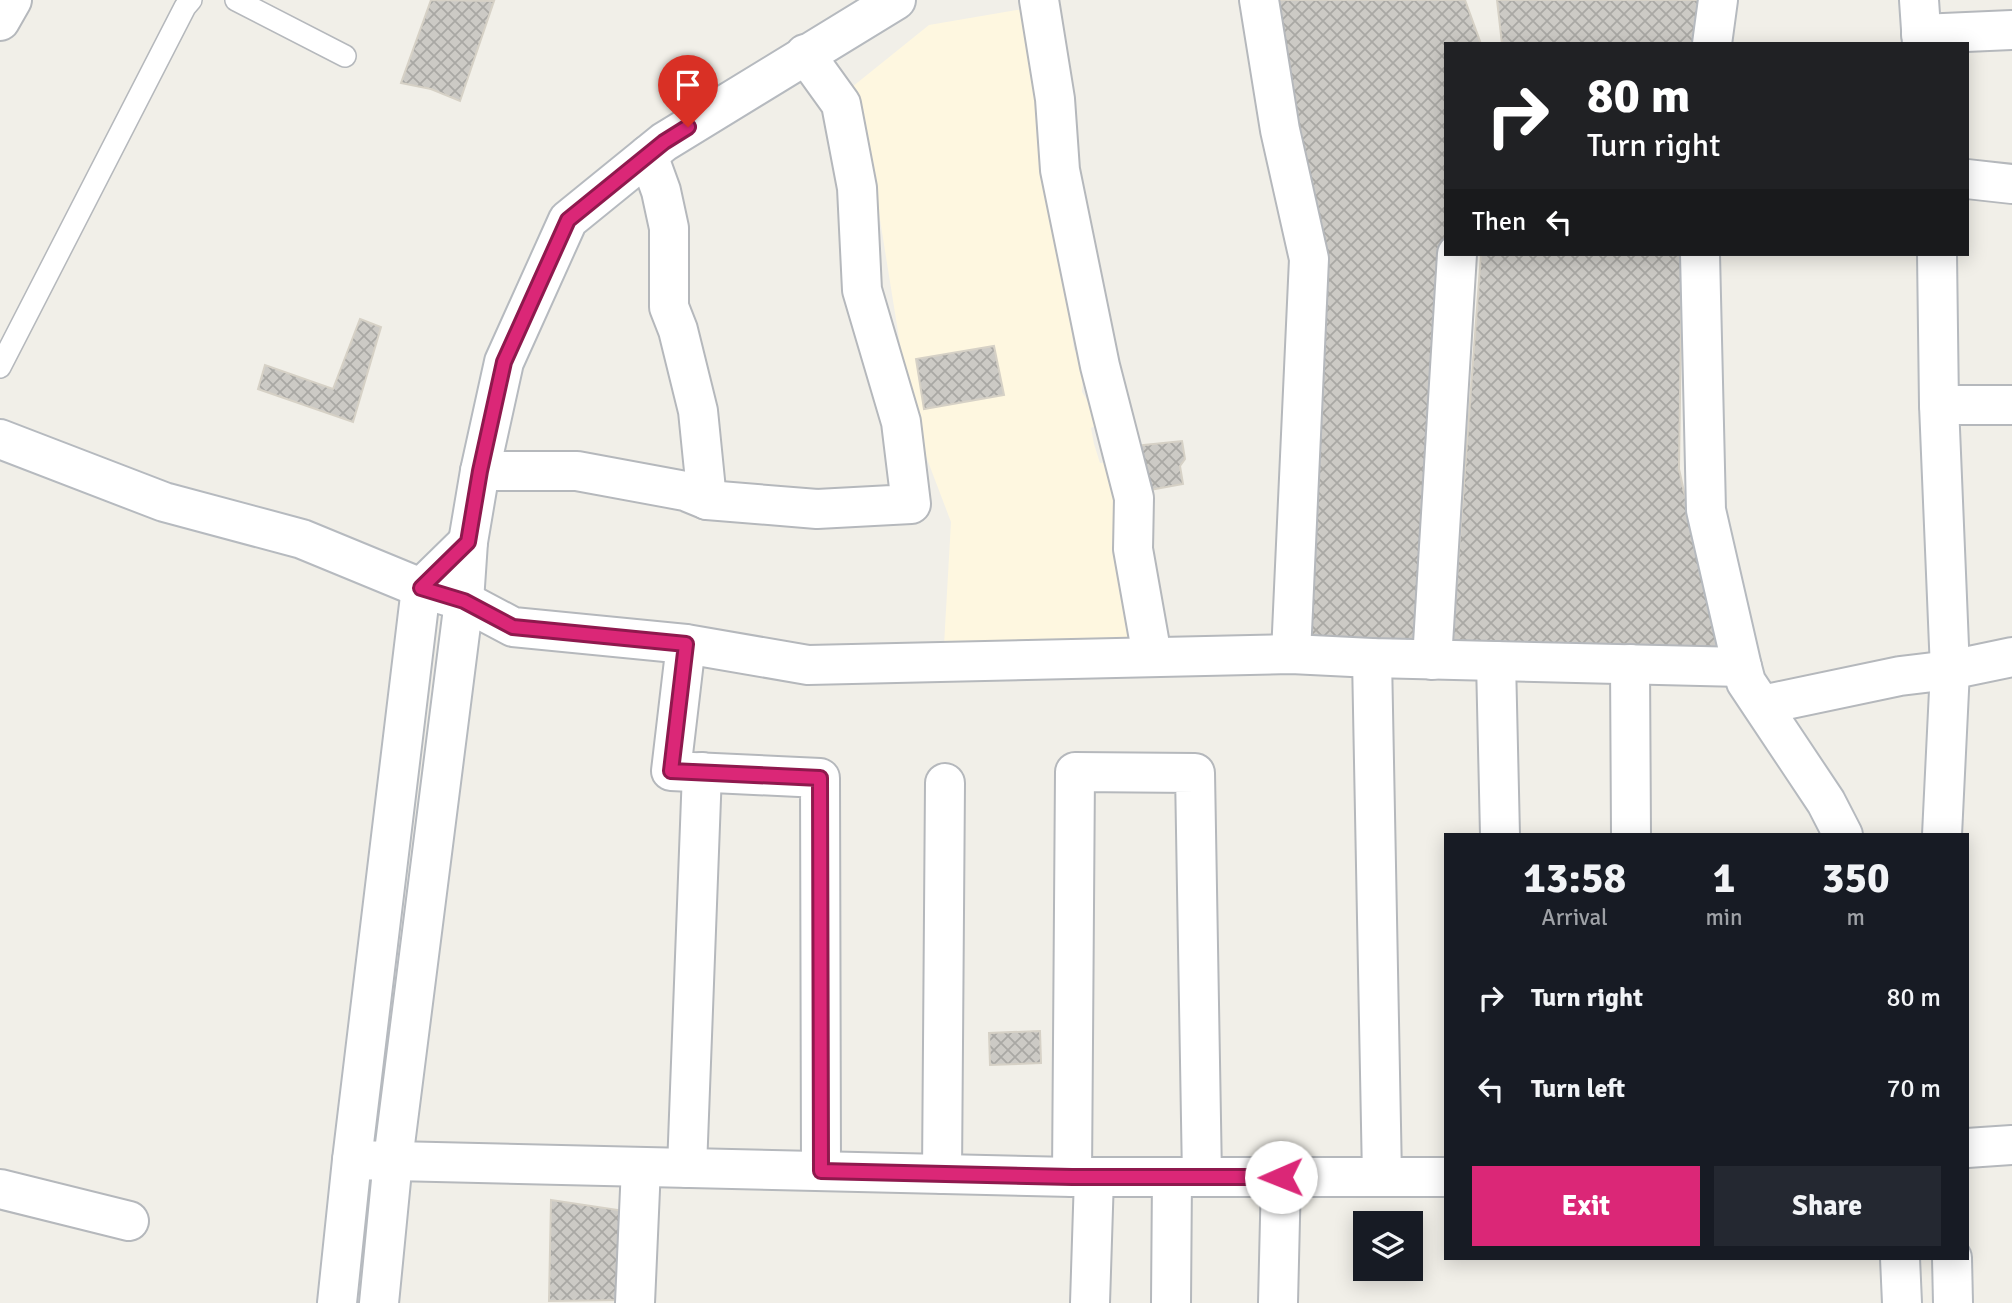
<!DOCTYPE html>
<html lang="en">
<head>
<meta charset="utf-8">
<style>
	:root { --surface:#171b24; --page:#242831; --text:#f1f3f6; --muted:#9ea1a6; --accent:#db2777 }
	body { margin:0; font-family:Signika,sans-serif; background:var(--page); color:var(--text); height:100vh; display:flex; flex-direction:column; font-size:26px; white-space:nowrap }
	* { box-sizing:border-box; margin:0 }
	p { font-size:23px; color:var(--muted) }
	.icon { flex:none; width:38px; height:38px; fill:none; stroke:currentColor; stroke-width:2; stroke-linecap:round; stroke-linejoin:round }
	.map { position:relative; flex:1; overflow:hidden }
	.panel { position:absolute; left:1444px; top:833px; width:525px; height:427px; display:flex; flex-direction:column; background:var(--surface); border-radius:0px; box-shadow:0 4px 18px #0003 }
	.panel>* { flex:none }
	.banner { position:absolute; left:1444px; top:42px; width:525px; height:214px; border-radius:0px; box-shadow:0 4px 18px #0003; background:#202124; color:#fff; overflow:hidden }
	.fabs { position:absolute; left:1353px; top:1211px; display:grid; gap:14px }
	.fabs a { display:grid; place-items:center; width:70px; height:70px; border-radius:0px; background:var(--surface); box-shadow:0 4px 18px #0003; font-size:35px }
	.pin { position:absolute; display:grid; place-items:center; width:60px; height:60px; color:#fff; margin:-72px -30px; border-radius:50% 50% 50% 0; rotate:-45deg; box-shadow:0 0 7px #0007 }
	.pin .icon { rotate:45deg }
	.me { position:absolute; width:77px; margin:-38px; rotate:269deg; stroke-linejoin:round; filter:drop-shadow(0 0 5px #0008) }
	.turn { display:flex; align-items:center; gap:24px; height:147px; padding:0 28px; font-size:32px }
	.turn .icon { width:91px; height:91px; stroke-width:2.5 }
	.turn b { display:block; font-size:49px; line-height:60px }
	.then { display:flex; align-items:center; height:66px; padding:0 28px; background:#0003; gap:14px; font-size:26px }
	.eta { display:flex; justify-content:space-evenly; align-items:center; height:119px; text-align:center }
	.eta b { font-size:42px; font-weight:800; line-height:49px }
	.button { display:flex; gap:14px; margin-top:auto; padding:14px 28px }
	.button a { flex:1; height:80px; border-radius:0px; background:var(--accent); color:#fff; font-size:28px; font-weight:800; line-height:80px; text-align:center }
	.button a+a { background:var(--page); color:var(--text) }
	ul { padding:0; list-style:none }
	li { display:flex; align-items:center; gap:21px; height:91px; padding:0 28px }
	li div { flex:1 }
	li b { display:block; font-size:26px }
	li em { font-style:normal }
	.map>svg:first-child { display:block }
	.commercial { fill:#fef7e0 }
	.building { fill:url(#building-cross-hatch); stroke:#d6d1c6; stroke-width:2 }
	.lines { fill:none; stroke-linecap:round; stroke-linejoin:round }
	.lane-casing { stroke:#b5b8bc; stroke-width:24 }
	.street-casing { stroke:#b5b8bc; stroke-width:42 }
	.secondary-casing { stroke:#b6babf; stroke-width:42 }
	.lane { stroke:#fff; stroke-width:21 }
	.street { stroke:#fff; stroke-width:38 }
	.secondary { stroke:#fff; stroke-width:38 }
	.route-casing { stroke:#8e194d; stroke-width:18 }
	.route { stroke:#db2777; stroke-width:12 }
</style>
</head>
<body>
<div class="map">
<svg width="2012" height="1303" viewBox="0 0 2012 1303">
	<defs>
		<pattern id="building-cross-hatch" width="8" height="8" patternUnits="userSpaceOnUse" patternTransform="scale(1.75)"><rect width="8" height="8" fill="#cccac5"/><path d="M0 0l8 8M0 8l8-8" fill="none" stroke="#a9a8a4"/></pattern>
	</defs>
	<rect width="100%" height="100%" fill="#f1efe8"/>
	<!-- commercial -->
	<path class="commercial" d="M1029,8L1074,350L1085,353L1082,392L1101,423L1091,428L1094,444L1100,463L1110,462L1140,646L944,645L951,522L924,451L903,363L865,126L852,87L929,25Z"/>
	<!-- building -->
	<g class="building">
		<path d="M431,0L494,1L460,101L431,89L401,83Z"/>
		<path d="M1264,0H1465L1481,44H1446V250L1419,640L1304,637L1320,226L1299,126Z"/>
		<path d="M1497,0H1704L1698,44H1502Z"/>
		<path d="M1481,254H1682L1679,469L1719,650L1452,645Z"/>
		<path d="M360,319L381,327L353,422L258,389L265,365L333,389Z"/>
		<path d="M994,346L1004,395L924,409L916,359Z"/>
		<path d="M1182,441L1185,459L1180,466L1183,484L1144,491L1135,446Z"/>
		<path d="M1040,1031L1041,1063L990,1065L989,1033Z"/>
		<path d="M551,1200L625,1211L623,1300L549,1301Z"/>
	</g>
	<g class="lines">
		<!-- lane casing -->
		<g class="lane-casing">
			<g id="lane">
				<path d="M236,0L345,56"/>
				<path d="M0,367L185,7L191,0"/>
			</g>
		</g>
		<!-- street casing -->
		<g class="street-casing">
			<g id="street">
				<path d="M1039,0L1055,99L1060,170L1100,366L1134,498L1133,549L1152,656"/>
				<path d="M1259,0L1280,130L1309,259L1291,654"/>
				<path d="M0,21L12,0"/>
				<path d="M1921,34L2012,30"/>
				<path d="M648,155L661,191L669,228V307L678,330L698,411L707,500"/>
				<path d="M1967,179L2012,184"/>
				<path d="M1939,405H2012"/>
				<path d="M480,471H577L685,491L707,500L817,509L911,504L901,422L862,290L857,188L841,104L805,54"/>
				<path d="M464,601L513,627L686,644L808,665L1291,654L1372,658L1742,667"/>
				<path d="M686,644L671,771L820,778L821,1171"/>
				<path d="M1372,658L1382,1177"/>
				<path d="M1432,660L1457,254"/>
				<path d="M1496,661L1500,835"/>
				<path d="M1630,664L1631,835"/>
				<path d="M1762,705L1900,676L1950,670L2012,657"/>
				<path d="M1967,1148L2012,1145"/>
				<path d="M352,1160L1072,1177H1446"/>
				<path d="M687,1168L702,772"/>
				<path d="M942,1174L945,783"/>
				<path d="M1072,1177L1075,772L1195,773L1202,1177"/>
				<path d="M0,1189L129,1221"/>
				<path d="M635,1303L641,1167"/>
				<path d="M1090,1303L1094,1177"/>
				<path d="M1171,1303L1172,1177"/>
				<path d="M1278,1303L1281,1177"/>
			</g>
		</g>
		<!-- secondary casing -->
		<g class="secondary-casing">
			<g id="secondary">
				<path d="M1919,0L1922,44"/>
				<path d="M1712,44L1718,0"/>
				<path d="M1700,254L1706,510L1742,667L1746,682L1826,802L1843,835"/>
				<path d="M1937,254L1939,405L1950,670L1942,835"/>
				<path d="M0,439L164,502L302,539L421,588L447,596"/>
				<path d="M1900,1258L1902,1303"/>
				<path d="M1952,1258L1953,1303"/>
				<path d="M337,1303L352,1160L421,588L468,542"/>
				<path d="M379,1303L393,1160L464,601L468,542L480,471L504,362L568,220L664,142L896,0"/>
			</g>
		</g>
		<!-- lane -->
		<use href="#lane" class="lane"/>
		<!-- street -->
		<use href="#street" class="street"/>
		<!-- secondary -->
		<use href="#secondary" class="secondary"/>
	</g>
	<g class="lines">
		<!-- route casing -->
		<g class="route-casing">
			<path id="route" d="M688,127L664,142L568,220L504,362L480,471L468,542L421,588L464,601L513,627L686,644L671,771L820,778L821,1171L1072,1177H1281"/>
		</g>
		<!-- route -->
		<use href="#route" class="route"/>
	</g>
</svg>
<div class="fabs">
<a><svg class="icon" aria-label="layers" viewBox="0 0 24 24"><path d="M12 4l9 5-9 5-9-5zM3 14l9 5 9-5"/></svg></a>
</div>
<div class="pin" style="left:688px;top:127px;background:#d93025"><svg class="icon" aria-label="arrive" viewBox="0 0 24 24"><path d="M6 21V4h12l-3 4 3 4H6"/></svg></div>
<svg class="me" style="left:1281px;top:1177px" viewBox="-20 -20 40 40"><circle r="19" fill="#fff"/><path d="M0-13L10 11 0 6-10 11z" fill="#db2777"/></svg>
<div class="banner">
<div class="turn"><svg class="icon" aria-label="right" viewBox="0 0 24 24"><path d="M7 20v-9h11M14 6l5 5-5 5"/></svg><div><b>80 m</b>Turn right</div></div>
<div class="then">Then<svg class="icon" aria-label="left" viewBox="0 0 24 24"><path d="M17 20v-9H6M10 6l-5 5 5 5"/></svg></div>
</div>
<section class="panel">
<div class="eta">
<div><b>13:58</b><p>Arrival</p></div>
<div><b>1</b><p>min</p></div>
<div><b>350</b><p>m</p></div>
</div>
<ul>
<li><svg class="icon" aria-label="right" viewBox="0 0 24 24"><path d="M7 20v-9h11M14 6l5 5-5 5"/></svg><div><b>Turn right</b></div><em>80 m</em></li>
<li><svg class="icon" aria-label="left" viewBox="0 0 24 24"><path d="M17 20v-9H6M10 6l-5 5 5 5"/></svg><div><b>Turn left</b></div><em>70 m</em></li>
</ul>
<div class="button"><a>Exit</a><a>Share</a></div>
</section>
</div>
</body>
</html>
